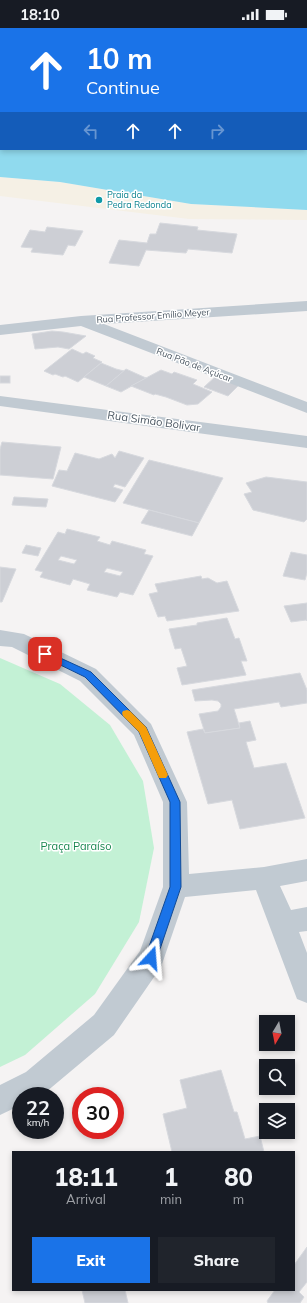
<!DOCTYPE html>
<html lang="en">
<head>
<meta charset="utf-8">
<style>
	:root { --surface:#171b24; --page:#20242c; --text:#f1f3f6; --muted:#9ea1a6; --accent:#1a73e8 }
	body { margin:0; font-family:Mulish,sans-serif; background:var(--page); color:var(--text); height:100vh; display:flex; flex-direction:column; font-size:15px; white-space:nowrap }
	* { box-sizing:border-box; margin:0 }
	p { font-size:13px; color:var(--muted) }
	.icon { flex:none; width:22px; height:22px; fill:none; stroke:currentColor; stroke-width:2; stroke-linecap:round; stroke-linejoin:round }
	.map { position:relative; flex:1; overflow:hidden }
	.panel { position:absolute; left:12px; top:1123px; width:283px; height:140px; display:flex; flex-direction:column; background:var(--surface); border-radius:0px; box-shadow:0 2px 6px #0003 }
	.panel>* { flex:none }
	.hud { position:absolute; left:0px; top:0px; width:307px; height:122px; box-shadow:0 2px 6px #0003; background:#1a73e8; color:#fff; overflow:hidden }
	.needle { width:26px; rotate:190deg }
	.controls { position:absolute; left:259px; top:987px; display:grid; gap:8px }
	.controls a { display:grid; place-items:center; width:36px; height:36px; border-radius:0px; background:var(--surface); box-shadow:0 2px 6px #0003; font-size:20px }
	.speed { position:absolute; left:12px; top:1059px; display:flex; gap:8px; font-size:20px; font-weight:700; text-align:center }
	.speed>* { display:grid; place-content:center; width:52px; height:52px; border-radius:50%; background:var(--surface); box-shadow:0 2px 6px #0003; line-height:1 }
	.speed small { font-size:10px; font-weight:400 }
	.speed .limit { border:6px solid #d22; background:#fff; color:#111 }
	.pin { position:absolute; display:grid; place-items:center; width:34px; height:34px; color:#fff; margin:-17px; border-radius:8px; box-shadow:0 2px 6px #0006 }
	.me { position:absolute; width:44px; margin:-22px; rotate:19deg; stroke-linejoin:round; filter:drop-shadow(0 0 3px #0008) }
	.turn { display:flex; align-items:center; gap:14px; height:84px; padding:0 20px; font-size:18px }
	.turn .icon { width:52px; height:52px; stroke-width:2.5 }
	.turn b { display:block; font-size:28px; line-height:34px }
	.lanes { display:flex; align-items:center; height:38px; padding:0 20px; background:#0003; justify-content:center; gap:20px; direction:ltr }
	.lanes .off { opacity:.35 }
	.eta { display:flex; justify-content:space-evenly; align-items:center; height:68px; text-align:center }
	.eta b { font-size:24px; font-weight:800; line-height:28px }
	.action { display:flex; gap:8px; margin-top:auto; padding:8px 20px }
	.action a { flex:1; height:46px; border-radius:0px; background:var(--accent); color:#fff; font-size:16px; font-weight:800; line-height:46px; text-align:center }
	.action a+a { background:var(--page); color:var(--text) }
	.status { display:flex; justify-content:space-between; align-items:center; height:28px; padding:0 20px; background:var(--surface); direction:ltr }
	.status svg { height:11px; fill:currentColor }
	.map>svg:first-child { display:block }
	.green { fill:#c3f1d5 }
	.sand { fill:#f5f0e5 }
	.water { fill:#90daee; fill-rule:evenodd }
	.building { fill:#cdcfd5; stroke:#d7d9de; fill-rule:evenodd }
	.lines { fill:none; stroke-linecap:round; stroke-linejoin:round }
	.minor { fill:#c1cad2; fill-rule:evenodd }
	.route { fill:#1a73e8; stroke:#114b97 }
	.slow { fill:#f59e0b }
	.culture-dot { fill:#0f9aa8; stroke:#fff; stroke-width:1.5 }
	.labels { text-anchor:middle; stroke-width:3; stroke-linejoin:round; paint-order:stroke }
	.far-culture-label { font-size:9px; fill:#0d838f; stroke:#fff; text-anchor:start }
	.far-street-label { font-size:9px; fill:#4a5661; stroke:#fff }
	.street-label { font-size:11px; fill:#4a5661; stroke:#fff }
	.park-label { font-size:11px; fill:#17864f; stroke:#fff }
</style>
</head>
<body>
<div class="status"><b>18:10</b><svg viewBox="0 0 49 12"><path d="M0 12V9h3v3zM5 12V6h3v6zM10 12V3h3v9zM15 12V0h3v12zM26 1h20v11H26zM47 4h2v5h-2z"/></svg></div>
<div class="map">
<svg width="307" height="1275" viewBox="0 0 307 1275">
	<rect width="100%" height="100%" fill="#f5f3f3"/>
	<!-- green -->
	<path class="green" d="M0,630L60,656L110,697L143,753L154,820L139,894L95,966L25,1027L0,1039Z"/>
	<!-- sand -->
	<path class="sand" d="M0,149L60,154L191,176L307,182V192L189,191L0,168Z"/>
	<!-- water -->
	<path class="water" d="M0,0H307V182L191,176L60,154L0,149ZM1,1H306V121H1Z"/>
	<!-- building -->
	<g class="building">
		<path d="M160,195L198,199L197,202L237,206L232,225L188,221L186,225L146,222L139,238L109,235L119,212L147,215L150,206H156Z"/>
		<path d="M47,199L83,203L75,218L68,217L63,227L31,224L33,220L21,219L30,202L45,204Z"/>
		<path d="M52,303L63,304L86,308L69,321L58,319L35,321L32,306Z"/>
		<path d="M72,321L83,326L86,324L95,328L93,330L102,334L78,354L65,348L63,349L55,346L53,347L44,343Z"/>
		<path d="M101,335L116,341L124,343L106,358L84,349Z"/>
		<path d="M126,341L146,350L121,364L106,358Z"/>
		<path d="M161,342L172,346L174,344L197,352L193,356L212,364L198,376L187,377L166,369L155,366L154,367L131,358Z"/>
		<rect x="0" y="348" width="10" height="7"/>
		<path d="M215,349L239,357L228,368L204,359Z"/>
		<path d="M2,414L61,419L53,451L0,447V421Z"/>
		<path d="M119,423L144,430L125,459L115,456L113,459L123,462L115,474L52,458L59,442L67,443L75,425L99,431L112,426L115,430Z"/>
		<path d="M149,432L223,450L199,495L123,475Z"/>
		<path d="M266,449L307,454V491L304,494L253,482L244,466L252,464L246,455Z"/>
		<path d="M14,469L48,471L46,479L12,477Z"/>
		<path d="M149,482L199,495L192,508L141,495Z"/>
		<path d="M67,501L100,509L97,513L110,517L112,513L146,522L144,526L153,528L133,567L120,564L117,569L87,562L90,556L73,551L70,557L40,549L43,544L35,542L58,504L65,506ZM61,528L77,532L74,536L58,532ZM107,540L123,544L120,548L104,544Z"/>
		<path d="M26,517L41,520L38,528L22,525Z"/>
		<path d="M291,524L307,527V545L305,552L283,548Z"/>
		<path d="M0,539L16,541L2,574H0Z"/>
		<path d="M201,548L202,551L208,550L217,555L227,553L239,583L167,593L165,588L158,589L149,566L158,564L155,556Z"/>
		<path d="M307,575V593L306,592L291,594L284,578Z"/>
		<path d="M227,590L235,611L239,610L247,633H241L246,647L182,657L177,640L187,638L181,620L175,621L169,601L197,597V595Z"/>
		<path d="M300,645L307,662V675L281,679L279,674L234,681L240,700L205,705L199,686L218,683L221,679V676L218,673L212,672L195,673L192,662Z"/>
		<path d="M250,693L256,712L246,714L254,740L286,735L305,790L240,801L232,772L208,776L187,704L203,701L205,705L240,700L239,695Z"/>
		<path d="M221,1042L234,1084H237L245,1111L260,1108L264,1124H172L163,1086L187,1080L180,1052Z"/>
		<path d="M307,1219V1254L299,1264L304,1269L300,1275H268L267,1273L275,1262H294V1237Z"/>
		<path d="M82,1262H125L128,1275H85Z"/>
	</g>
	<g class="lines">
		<!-- minor -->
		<g class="minor">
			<path d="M307,273V283L104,296L307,374V385L81,298L0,307V297L81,288Z"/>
			<path d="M0,368L307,408V420L0,378Z"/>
			<path d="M0,602L24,606L96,641L151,696L187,774L189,846L264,839L307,831V853L280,858L291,882L307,879V903L299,904L307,925V975L297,971L256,862L185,869L161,939L114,1007L46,1064L39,1068H21V1077L0,1087V1057L26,1044L94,987L140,923L163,859V774L134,707L80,653L12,619L0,618Z"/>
		</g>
	</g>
	<!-- route -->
	<path class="route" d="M45,623L91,644L146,699L180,774L181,859L157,930L155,933L151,935L147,933L145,930L170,859V774L139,704L85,649L42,628L40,626Z"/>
	<!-- slow -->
	<path class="slow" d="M127,682L130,683L146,699L168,747L166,750H159L139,704L123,688L122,685L123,683Z"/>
	<!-- markers -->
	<circle class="culture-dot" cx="99" cy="172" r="4"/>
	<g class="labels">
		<!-- far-culture labels -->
		<g class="far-culture-label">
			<text x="107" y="170">Praia da<tspan x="107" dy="10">Pedra Redonda</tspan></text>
		</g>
		<!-- far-street labels -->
		<g class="far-street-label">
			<text transform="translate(153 288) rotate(-4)" y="3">Rua Professor Emílio Meyer</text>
			<text transform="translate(194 337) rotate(21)" y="3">Rua Pão de Açúcar</text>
		</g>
		<!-- street labels -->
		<g class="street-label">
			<text transform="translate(154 393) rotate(8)" y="4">Rua Simão Bolivar</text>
		</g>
		<!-- park labels -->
		<g class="park-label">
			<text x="76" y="822">Praça Paraíso</text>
		</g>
	</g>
</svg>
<div class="controls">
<a><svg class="needle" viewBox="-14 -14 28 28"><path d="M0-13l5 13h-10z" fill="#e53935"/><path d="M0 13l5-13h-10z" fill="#9ea1a6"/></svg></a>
<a><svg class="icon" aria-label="search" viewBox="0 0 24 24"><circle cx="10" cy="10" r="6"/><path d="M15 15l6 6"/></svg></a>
<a><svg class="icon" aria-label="layers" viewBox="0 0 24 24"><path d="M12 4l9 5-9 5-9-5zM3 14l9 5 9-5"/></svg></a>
</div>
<div class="speed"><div>22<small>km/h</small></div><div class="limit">30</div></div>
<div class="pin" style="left:45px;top:626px;background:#d93025"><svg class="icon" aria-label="arrive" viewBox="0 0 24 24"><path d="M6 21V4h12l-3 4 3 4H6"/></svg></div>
<svg class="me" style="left:151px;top:930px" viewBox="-20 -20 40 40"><path d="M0-17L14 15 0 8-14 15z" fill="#1a73e8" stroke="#fff" stroke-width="4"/></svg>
<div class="hud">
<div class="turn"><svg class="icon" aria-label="ahead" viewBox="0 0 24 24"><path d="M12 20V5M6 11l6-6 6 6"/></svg><div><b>10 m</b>Continue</div></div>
<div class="lanes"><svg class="icon off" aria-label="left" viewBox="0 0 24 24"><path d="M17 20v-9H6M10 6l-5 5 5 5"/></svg><svg class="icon" aria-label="ahead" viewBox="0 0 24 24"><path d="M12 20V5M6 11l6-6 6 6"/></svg><svg class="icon" aria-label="ahead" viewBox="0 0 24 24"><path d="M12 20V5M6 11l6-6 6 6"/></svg><svg class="icon off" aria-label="right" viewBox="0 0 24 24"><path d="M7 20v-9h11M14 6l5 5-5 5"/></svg></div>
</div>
<section class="panel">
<div class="eta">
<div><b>18:11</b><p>Arrival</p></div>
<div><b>1</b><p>min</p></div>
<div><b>80</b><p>m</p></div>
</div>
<div class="action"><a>Exit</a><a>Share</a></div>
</section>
</div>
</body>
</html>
